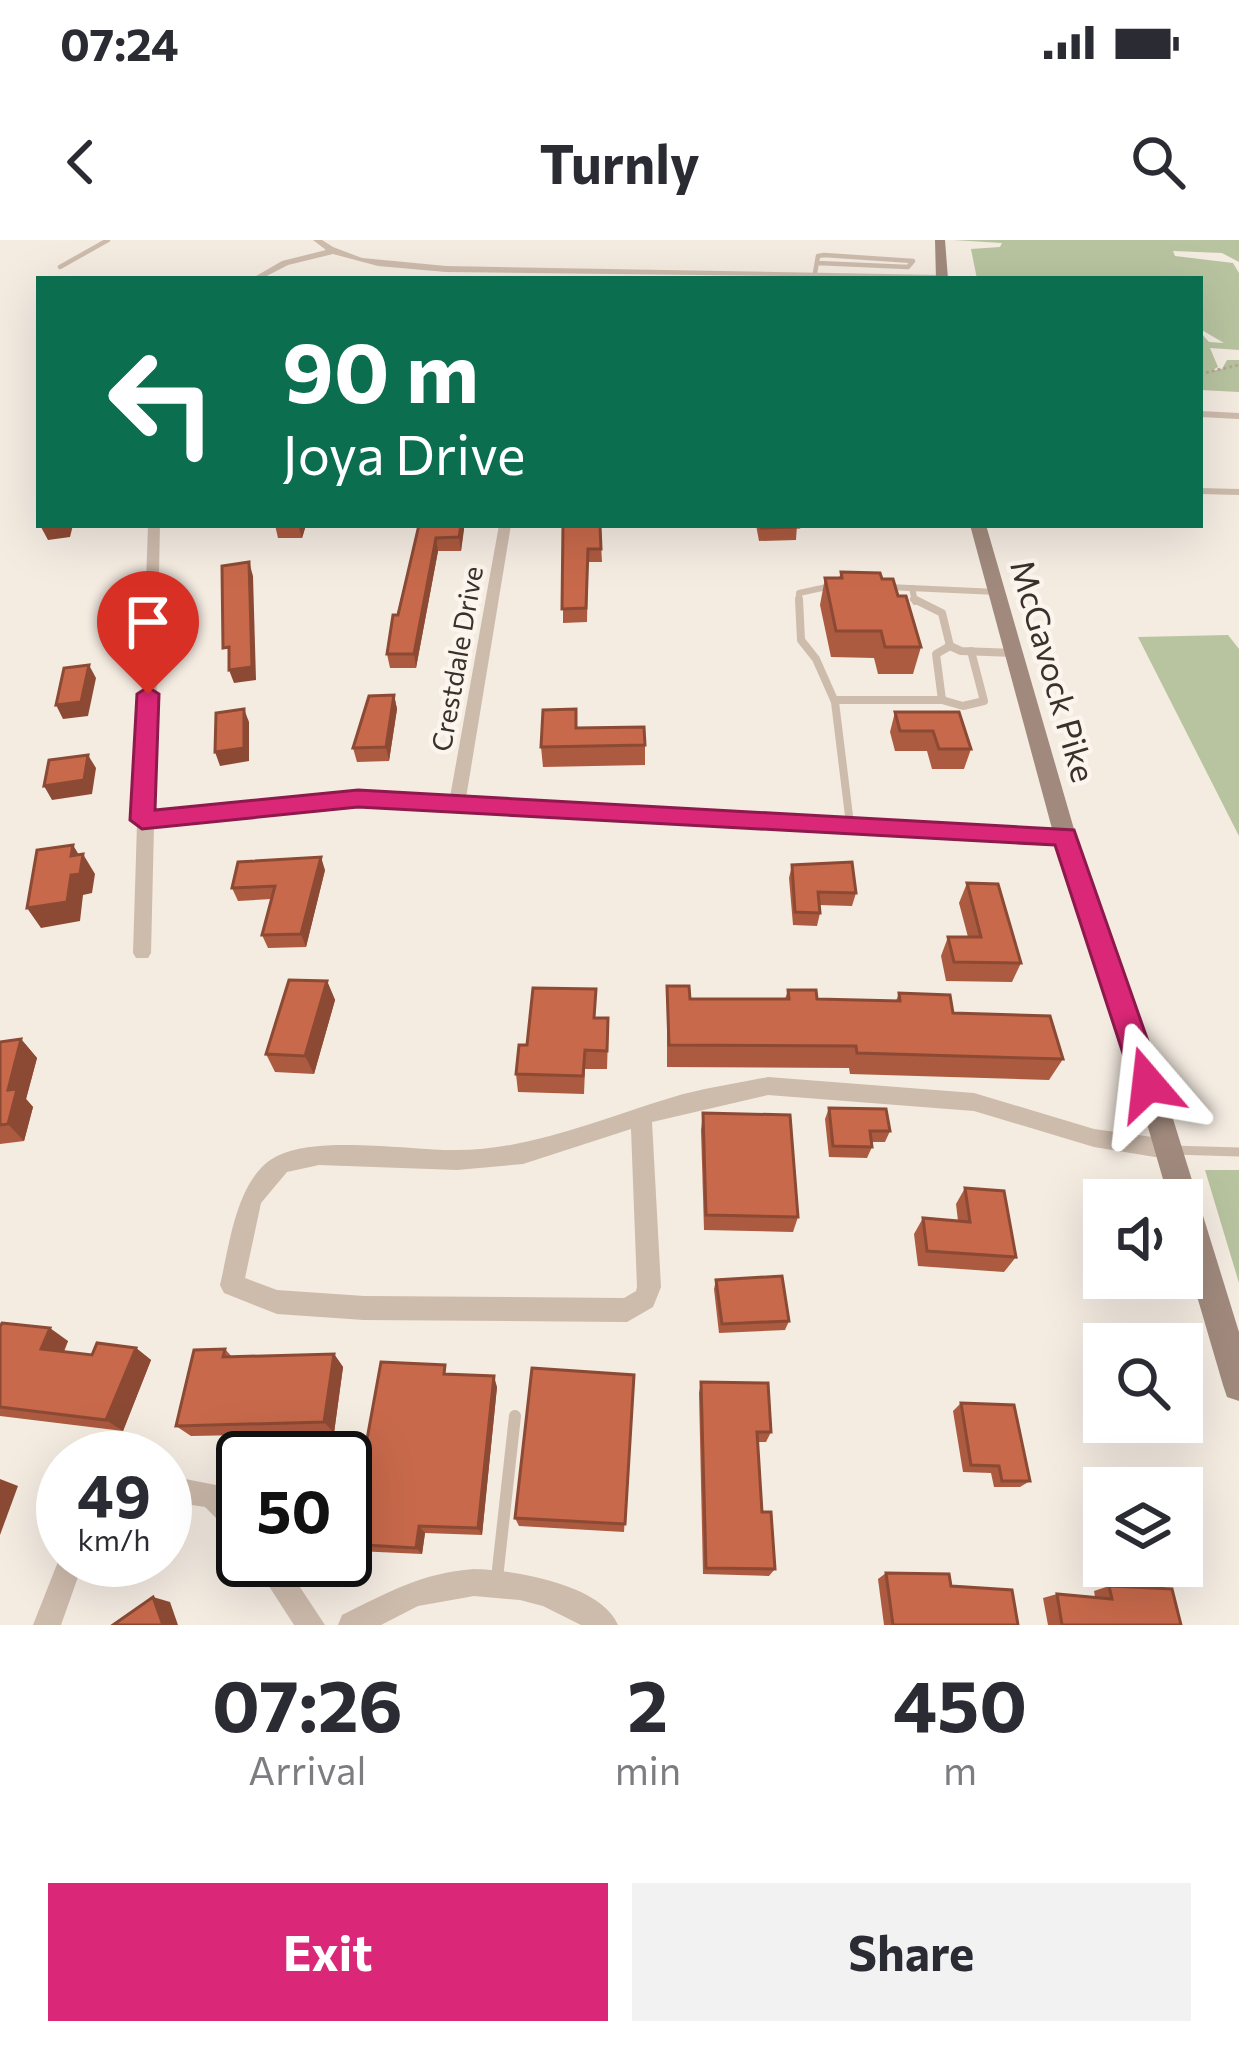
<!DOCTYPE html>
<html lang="en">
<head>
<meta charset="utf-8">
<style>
	:root { --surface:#fff; --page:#f2f2f3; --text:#2b2b33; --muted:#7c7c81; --accent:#db2777 }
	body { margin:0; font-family:Commissioner,sans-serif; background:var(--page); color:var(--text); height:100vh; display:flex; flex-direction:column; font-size:45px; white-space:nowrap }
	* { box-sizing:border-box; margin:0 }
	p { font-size:39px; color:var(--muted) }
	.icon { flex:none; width:66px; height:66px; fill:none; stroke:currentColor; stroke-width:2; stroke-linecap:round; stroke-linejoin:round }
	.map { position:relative; height:1385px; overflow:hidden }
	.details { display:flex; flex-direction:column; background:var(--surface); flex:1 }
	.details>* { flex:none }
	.hud { position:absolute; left:36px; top:36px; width:1167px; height:252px; border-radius:0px; box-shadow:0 12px 48px #0002; background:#0b6e4f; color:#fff; overflow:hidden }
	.buttons { position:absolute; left:1083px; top:939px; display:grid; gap:24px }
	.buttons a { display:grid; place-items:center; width:120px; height:120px; border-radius:0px; background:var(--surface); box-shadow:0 12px 48px #0002; font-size:60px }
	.speed { position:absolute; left:36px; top:1191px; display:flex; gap:24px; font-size:60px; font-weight:700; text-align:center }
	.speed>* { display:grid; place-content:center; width:156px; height:156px; border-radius:50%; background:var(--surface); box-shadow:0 12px 48px #0002; line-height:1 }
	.speed small { font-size:30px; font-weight:400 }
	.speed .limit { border:6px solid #111; border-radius:18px; background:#fff; color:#111 }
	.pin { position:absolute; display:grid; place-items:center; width:102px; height:102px; color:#fff; margin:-123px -51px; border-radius:50% 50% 50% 0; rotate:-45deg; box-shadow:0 0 12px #0007 }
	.pin .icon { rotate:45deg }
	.me { position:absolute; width:132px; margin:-66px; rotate:343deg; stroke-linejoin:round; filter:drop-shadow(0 0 9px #0008) }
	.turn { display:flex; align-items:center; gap:42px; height:252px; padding:0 48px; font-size:54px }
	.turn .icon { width:156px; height:156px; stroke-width:2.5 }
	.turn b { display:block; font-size:84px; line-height:102px }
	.eta { display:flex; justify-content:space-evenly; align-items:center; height:204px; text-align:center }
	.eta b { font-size:72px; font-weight:700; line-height:84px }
	.action { display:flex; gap:24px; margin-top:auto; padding:24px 48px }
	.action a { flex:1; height:138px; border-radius:0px; background:var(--accent); color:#fff; font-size:48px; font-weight:700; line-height:138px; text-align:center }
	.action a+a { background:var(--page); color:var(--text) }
	.status { display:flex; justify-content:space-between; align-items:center; height:84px; padding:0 60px; background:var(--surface); direction:ltr }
	.status svg { height:33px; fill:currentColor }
	header { display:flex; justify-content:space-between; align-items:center; height:156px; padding:0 48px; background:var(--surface); font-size:54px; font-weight:700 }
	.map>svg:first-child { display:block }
	.green { fill:#b8c4a0 }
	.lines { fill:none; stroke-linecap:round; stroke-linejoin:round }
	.path { stroke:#b9a596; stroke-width:3; stroke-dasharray:3 3; stroke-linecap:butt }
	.lane-far4 { stroke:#cdbbac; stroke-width:4.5 }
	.lane-far3 { stroke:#cdbbac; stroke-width:6 }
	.lane-far2 { stroke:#cdbbac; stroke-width:8 }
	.lane-far1 { stroke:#cdbbac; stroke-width:9 }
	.lane { stroke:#cdbbac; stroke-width:12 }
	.street { fill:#cdbbac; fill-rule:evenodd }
	.secondary { fill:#a18a7d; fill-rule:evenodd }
	.wall { fill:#ac5a40 }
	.shaded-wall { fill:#8c4a34 }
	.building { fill:#c8694b; stroke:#8c4a34; stroke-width:3 }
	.route { fill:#db2777; stroke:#8e194d; stroke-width:3 }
	.labels { text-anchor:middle; stroke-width:9; stroke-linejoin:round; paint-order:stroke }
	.far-street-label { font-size:27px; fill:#3b302b; stroke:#fbf5ee }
	.street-label { font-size:33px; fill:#3b302b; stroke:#fbf5ee }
</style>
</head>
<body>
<div class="status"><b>07:24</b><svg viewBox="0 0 49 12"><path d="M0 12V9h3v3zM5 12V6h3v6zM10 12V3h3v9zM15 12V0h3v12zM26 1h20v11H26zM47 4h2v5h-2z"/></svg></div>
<header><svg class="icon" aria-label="back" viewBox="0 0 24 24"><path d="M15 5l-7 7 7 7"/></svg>Turnly<svg class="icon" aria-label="search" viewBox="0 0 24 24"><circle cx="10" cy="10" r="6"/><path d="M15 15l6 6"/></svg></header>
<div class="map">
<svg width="1239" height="1385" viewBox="0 0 1239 1385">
	<rect width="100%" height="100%" fill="#f4ebe1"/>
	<!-- green -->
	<g class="green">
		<path d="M953,0H1239V22L1222,13L1173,11L1175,16L1233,23L1239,33V110L1210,108L1218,127L1211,131L1222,129L1227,120H1239V152L1200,150V92L1209,102L1224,103L1200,89V39H977L971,9L1000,7L1002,3Z"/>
		<path d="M1228,395L1239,409V596L1138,397Z"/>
		<path d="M1205,930H1239V1043Z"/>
	</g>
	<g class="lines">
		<!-- path -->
		<path class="path" d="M1200,134L1239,125"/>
		<!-- lane-far4 -->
		<g class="lane-far4">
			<path d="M60,27L108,0"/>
			<path d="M815,33L818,16L824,15L913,21L908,27L817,23"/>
		</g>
		<!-- lane-far3 -->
		<g class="lane-far3">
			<path d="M1200,174L1239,176"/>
			<path d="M888,347L997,352"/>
			<path d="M912,348L915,362"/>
			<path d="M799,362V353L836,345"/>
		</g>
		<!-- lane-far2 -->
		<g class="lane-far2">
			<path d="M799,359L801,400L816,419L835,462L850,584"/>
			<path d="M914,359L942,373L950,406L961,411L1014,413"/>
			<path d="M950,406L936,414L942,460L963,466L984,461L971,411"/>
			<path d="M835,460H943"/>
		</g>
		<!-- lane-far1 -->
		<path class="lane-far1" d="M1172,910L1239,912"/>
		<!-- lane -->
		<path class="lane" d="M497,1338L515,1176"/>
		<!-- street -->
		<g class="street">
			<path d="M313,0H322L333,7L362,18L446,26L942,35L946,38L446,32L378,26L333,14L288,25L261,39H251L282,21L326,10Z"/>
			<path d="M1200,248L1239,249V255L1200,254Z"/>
			<path d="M148,285H160L154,573L358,552L450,557L499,285H511L466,558L1065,590L1073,596L1065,602L358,564L154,585L151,713L148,718H136L133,713L137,584L134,580L138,575Z"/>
			<path d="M768,837L974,853L1094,889L1167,899L1174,902L1178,909L1174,916L1167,919L1094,907L974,871L768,855L652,882L661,1047L653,1067L627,1082L364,1080L277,1074L224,1053L220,1045C230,1004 236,937 277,916C316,896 404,909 449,910C526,912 597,880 670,858C702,848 735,844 768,837ZM631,889L637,1047L636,1051L624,1058L364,1056L277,1050L245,1038L261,963L287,932L319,925L457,930L523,924Z"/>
			<path d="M165,1235L221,1246L243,1268V1300L234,1296L205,1267L165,1261Z"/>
			<path d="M63,1309V1320H84L61,1385H33Z"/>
			<path d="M252,1320H282L325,1385H294Z"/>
			<path d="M474,1329C513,1330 601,1344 618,1385H581L543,1366L520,1360L474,1356L418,1366L381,1385H338L342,1375C389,1352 421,1333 474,1329Z"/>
		</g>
		<!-- secondary -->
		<g class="secondary">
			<path d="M935,0H945L948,39H936Z"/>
			<path d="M970,285H986L1076,596L1152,811L1239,1092V1161L1227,1157L1223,1145L1182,1005V960H1169L1126,811L1054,596Z"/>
		</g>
	</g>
	<!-- wall -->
	<g class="wall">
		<path d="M275,285H306L302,298H278Z"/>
		<path d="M419,285H464L461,311H438L416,428H390L387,414Z"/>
		<path d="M563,285H600L602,322H588L587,382L563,383Z"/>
		<path d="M756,285H797L796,300L759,301Z"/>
		<path d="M841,332L882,339L898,356L921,407L913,434H878L874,418L831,417L820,365L825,338H839Z"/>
		<path d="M394,455L397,469L389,521L357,522L353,508Z"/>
		<path d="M576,469L577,488L645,505V525L543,527L541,507Z"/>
		<path d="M895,472L971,509L964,529H932L927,511H895L890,492Z"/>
		<path d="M792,625L856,653L852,666L819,665L820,673L817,686L793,685L789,638Z"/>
		<path d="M325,630L306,707L268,708L262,695L271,659L238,661L232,648Z"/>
		<path d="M967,643L1021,723L1012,742L946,741L941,716L948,697H968L959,663Z"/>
		<path d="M327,741L335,760L314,834L275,832L266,814Z"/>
		<path d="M667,746L690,759H785L788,750L817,759L896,761L899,753L953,773L1063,819L1049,840L850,834L849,828L667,827Z"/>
		<path d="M596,778L608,796L607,829H585L584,854L518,852L516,834L527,805Z"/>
		<path d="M21,799L37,818L26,859L33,867L24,901L0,904V802Z"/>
		<path d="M829,868L890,891L885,902H871L872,907L867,918L829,917L825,879Z"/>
		<path d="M703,873L798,977L793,992L704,990L701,890Z"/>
		<path d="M965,948L1016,1017L1004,1032L918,1026L914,994L923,978L958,981L956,964Z"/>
		<path d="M716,1040L789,1081L785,1090L719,1093L714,1049Z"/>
		<path d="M0,1087L68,1101L64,1112L92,1115L136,1108L151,1120L123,1191L0,1176Z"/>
		<path d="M225,1109L232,1117L334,1114L343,1127L334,1193L191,1196L176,1186Z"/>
		<path d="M449,1134L497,1147L482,1295L425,1293L422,1314L356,1311L348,1304Z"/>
		<path d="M634,1135L624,1292L519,1286L515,1278Z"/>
		<path d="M701,1142L771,1192L766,1202H758L762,1272L775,1329L769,1336L703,1334L699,1153Z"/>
		<path d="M961,1163L1030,1241L1020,1247H994L991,1233L963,1232L953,1171Z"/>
		<path d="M886,1333L951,1346L1018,1385H884L878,1339Z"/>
		<path d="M1109,1346L1181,1385H1048L1043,1358L1057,1354L1095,1357L1094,1351Z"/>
	</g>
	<!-- shaded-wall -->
	<g class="shaded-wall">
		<path d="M55,285H73L70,297L48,300L41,287Z"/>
		<path d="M298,285H306L302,298Z"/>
		<path d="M461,285H464V290L461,311L459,297Z"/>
		<path d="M436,298L438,311L416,428L414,414Z"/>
		<path d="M249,322L253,336L256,440L234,443L229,430Z"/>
		<path d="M89,425L96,438L88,476L63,479L56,465Z"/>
		<path d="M394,455L397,469L389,521L386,507Z"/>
		<path d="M244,469L249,482V521L220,526L215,512Z"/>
		<path d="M88,515L96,528L92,554L52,560L44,546Z"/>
		<path d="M73,605L82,620L83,614L95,634L92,653L83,655L80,681L41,688L27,668Z"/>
		<path d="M321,617L325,630L306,707L301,694Z"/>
		<path d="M327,741L335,760L314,834L305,816Z"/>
		<path d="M21,799L37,818L26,859L33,867L24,901L8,884V850Z"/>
		<path d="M50,1088L68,1101L59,1121L41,1109Z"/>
		<path d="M136,1108L151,1120L123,1191L106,1180Z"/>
		<path d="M334,1114L343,1127L334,1193L324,1182Z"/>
		<path d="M494,1136L497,1147L482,1295L478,1288Z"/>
		<path d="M0,1239L18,1246L0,1295Z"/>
		<path d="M419,1286L425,1293L422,1314L416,1308Z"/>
		<path d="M153,1357L170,1362L178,1385H163Z"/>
	</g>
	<!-- building -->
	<g class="building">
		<path d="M419,285H461L459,297L436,298L414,414H387L393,375H398Z"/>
		<path d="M563,285H600L601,309H588L586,368L562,369Z"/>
		<path d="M760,285H797L798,287L761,288Z"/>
		<path d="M249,322L252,427L229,430V407L223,408L222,326Z"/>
		<path d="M841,332L880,333L882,339H893L898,356H906L921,407H885L881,391H836L825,338H842Z"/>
		<path d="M89,425L81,462L56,465L64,428Z"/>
		<path d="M394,455L386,507L353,508L369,456Z"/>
		<path d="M244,469V508L215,512L216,473Z"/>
		<path d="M576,469V488L644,487L645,505L541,507L543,470Z"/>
		<path d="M895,472H959L971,509H939L933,491H900Z"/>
		<path d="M88,515L84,540L44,546L49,520Z"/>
		<path d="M73,605L71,616L83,614L80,634L71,635L67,662L27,668L37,610Z"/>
		<path d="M321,617L301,694L262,695L275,646L232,648L238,622Z"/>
		<path d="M852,622L856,653L818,652L820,673L795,672L792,625Z"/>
		<path d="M967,643L998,644L1021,723L954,722L948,697H981Z"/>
		<path d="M289,740L327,741L305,816L266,814Z"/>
		<path d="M667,746H689L690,759H789L788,750H816L817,759L900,761L899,753L950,755L953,773L1050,776L1063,819L857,813L856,806L669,805Z"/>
		<path d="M533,748L596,749L594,778H608L607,811L585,810L583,836L516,834L519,805H527Z"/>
		<path d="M21,799L8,850L17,849L8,884L0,885V802Z"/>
		<path d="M829,868L886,869L890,891H870L872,907L833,906Z"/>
		<path d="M703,873L790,875L798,977L706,975Z"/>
		<path d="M965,948L1004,951L1016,1017L927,1011L923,978L970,982Z"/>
		<path d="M782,1036L789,1081L722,1084L716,1040Z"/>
		<path d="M2,1083L50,1088L41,1109L92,1115L97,1103L136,1108L106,1180L0,1167V1087Z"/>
		<path d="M225,1109L223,1117L334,1114L324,1182L176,1186L194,1110Z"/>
		<path d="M381,1122L445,1125L444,1134L494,1136L478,1288L419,1286L416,1308L348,1304Z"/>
		<path d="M532,1128L634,1135L625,1284L515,1278Z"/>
		<path d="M701,1142L768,1143L771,1192H757L762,1272H771L775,1329L706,1328Z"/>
		<path d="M961,1163L1014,1165L1030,1241H1002L999,1226L971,1225Z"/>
		<path d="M886,1333L949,1334L951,1346L1012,1350L1018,1385H893Z"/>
		<path d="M1109,1346L1172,1349L1181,1385H1062L1057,1354L1112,1359Z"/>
		<path d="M153,1357L163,1385H113Z"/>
	</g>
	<!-- route -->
	<path class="route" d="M148,447L159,454L155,570L358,550L1074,590L1163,844L1159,853L1148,857L1137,853L1133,844L1055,605L358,567L142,589L130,580L137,454Z"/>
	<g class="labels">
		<!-- far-street labels -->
		<g class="far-street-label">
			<text transform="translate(458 419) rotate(-80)" y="9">Crestdale Drive</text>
		</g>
		<!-- street labels -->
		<g class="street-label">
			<text transform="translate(1053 431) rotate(74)" y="12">McGavock Pike</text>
		</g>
	</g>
</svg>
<div class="buttons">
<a><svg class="icon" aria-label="sound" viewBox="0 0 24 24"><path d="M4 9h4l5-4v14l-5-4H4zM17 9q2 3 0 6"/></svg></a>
<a><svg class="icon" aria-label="search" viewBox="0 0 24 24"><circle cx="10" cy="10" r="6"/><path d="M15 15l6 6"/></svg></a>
<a><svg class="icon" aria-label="layers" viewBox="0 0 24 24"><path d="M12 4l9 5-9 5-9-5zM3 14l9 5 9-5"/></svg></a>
</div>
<div class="speed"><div>49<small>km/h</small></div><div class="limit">50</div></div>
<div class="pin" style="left:148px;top:454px;background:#d93025"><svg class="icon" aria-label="arrive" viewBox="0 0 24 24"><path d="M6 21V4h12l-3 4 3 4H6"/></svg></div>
<svg class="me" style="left:1148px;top:844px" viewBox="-20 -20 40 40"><path d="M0-17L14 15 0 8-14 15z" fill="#db2777" stroke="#fff" stroke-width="4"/></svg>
<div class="hud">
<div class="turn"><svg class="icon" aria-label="left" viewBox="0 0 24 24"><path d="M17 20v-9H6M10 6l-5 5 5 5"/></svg><div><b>90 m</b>Joya Drive</div></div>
</div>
</div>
<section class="details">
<div class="eta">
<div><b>07:26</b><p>Arrival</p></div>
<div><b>2</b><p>min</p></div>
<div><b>450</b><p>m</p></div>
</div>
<div class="action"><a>Exit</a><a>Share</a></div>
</section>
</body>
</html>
